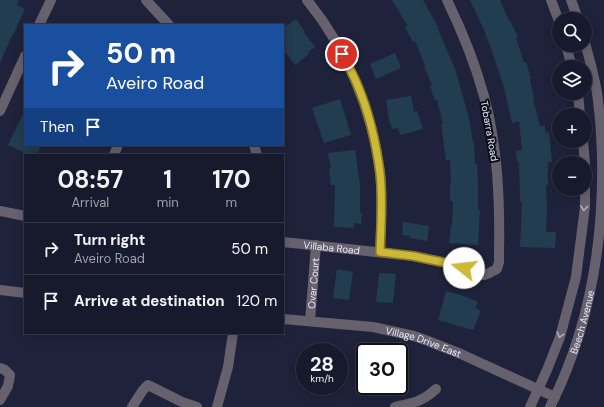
<!DOCTYPE html>
<html lang="en">
<head>
<meta charset="utf-8">
<style>
	:root { --surface:#161a2c; --page:#232738; --text:#f1f3f6; --muted:#9ea1a9; --line:#353848 }
	body { margin:0; font-family:"DM Sans",sans-serif; background:var(--page); color:var(--text); height:100vh; display:flex; flex-direction:column; font-size:15px; white-space:nowrap }
	* { box-sizing:border-box; margin:0 }
	p { font-size:13px; color:var(--muted) }
	.icon { flex:none; width:22px; height:22px; fill:none; stroke:currentColor; stroke-width:2; stroke-linecap:round; stroke-linejoin:round }
	.map { position:relative; flex:1; overflow:hidden }
	.drawer { position:absolute; left:24px; top:154px; width:260px; height:180px; display:flex; flex-direction:column; background:var(--surface); border-radius:0px; box-shadow:0 2px 10px #0003,0 0 0 1px var(--line) }
	.drawer>* { flex:none }
	.banner { position:absolute; left:24px; top:24px; width:260px; height:122px; border-radius:0px; box-shadow:0 2px 10px #0003,0 0 0 1px var(--line); background:#1a4fa0; color:#fff; overflow:hidden }
	.buttons { position:absolute; left:552px; top:12px; display:grid; gap:8px }
	.buttons a { display:grid; place-items:center; width:40px; height:40px; border-radius:50%; background:var(--surface); box-shadow:0 2px 10px #0003,0 0 0 1px var(--line); font-size:20px }
	.speed { position:absolute; left:296px; top:343px; display:flex; gap:8px; font-size:20px; font-weight:700; text-align:center }
	.speed>* { display:grid; place-content:center; width:52px; height:52px; border-radius:50%; background:var(--surface); box-shadow:0 2px 10px #0003,0 0 0 1px var(--line); line-height:1 }
	.speed small { font-size:10px; font-weight:400 }
	.speed .limit { border:2px solid #111; border-radius:6px; background:#fff; color:#111 }
	.pin { position:absolute; display:grid; place-items:center; width:34px; height:34px; color:#fff; margin:-17px; border:2px solid #fff; border-radius:50%; box-shadow:0 1px 4px #0007 }
	.me { position:absolute; width:44px; margin:-22px; rotate:286deg; stroke-linejoin:round; filter:drop-shadow(0 0 3px #0008) }
	.turn { display:flex; align-items:center; gap:14px; height:84px; padding:0 16px; font-size:18px }
	.turn .icon { width:52px; height:52px; stroke-width:2.5 }
	.turn b { display:block; font-size:28px; line-height:34px }
	.then { display:flex; align-items:center; height:38px; padding:0 16px; background:#0003; gap:8px; font-size:15px }
	.eta { display:flex; justify-content:space-evenly; align-items:center; height:68px; text-align:center }
	.eta b { font-size:24px; font-weight:700; line-height:28px }
	ul { padding:0; list-style:none }
	li { display:flex; align-items:center; gap:12px; height:52px; padding:0 16px; border-top:1px solid var(--line) }
	li div { flex:1 }
	li b { display:block; font-size:15px }
	li em { font-style:normal }
	.map>svg:first-child { display:block }
	.building { fill:#223d4f }
	.lines { fill:none; stroke-linecap:round; stroke-linejoin:round }
	.minor { stroke:#67616d; stroke-width:10 }
	.oneway { stroke:#aeadbc }
	.route-casing { stroke:#867824; stroke-width:10 }
	.route { stroke:#ceb837; stroke-width:7 }
	.labels { text-anchor:middle; stroke-width:4; stroke-linejoin:round; paint-order:stroke }
	.street-label { font-size:10px; fill:#e8ecfd; stroke:#0b0d18 }
</style>
</head>
<body>
<div class="map">
<svg width="604" height="407" viewBox="0 0 604 407">
	<rect width="100%" height="100%" fill="#1e233b"/>
	<!-- building -->
	<g class="building">
		<path d="M0,0H19L17,5L25,9L14,33H13L0,63Z"/>
		<path d="M392,0H423L439,29H438L455,69L469,118L473,142H474L475,164H477L478,184V210H480L478,245L449,243L451,226H452L453,201H450V184H451L450,160H446L441,124H443L437,100L435,101L430,86L432,85L424,66L425,65L415,41L413,42L405,27L408,26Z"/>
		<path d="M470,0H500L509,21H510L518,37L516,38L524,63L526,62L531,78L530,79L534,99H533L540,126H545L546,133L549,132L552,162H548V185H546L547,210L546,232H556L555,248L520,247L522,202H520L519,162H517L516,151L522,150L519,121L512,123L504,87L490,45L485,34H486Z"/>
		<path d="M296,19L305,32L304,33L315,47L308,52L309,54L295,65L283,49V28Z"/>
		<path d="M395,53L401,68L376,79L370,64Z"/>
		<path d="M411,96L414,112L417,111L423,129L400,135L398,128L392,129L389,120L386,100Z"/>
		<path d="M340,99L351,135L324,143L312,108Z"/>
		<path d="M25,110V145H41L37,155H30L8,145Z"/>
		<path d="M355,150L360,185V213H362L361,224L354,223V228L334,227L335,185H331L329,169L331,168L328,153Z"/>
		<path d="M403,222L429,226L427,241L410,238V236L402,235Z"/>
		<path d="M337,269L353,272L349,300L333,298Z"/>
		<path d="M379,273L396,274L393,303L376,302Z"/>
		<path d="M446,291L464,296L478,302L475,308L481,311L473,330L438,320Z"/>
	</g>
	<g class="lines">
		<!-- minor -->
		<g class="minor">
			<path d="M146,0L169,25"/>
			<path d="M307,0C347,49 372,110 380,172C383,198 381,226 380,252"/>
			<path d="M551,0L559,21"/>
			<path d="M571,0L578,19"/>
			<path d="M39,25L51,0"/>
			<path d="M566,45L572,67"/>
			<path d="M578,93L580,115"/>
			<path d="M0,111L25,56"/>
			<path d="M254,145L257,155"/>
			<path d="M114,155L118,145"/>
			<path d="M0,211L25,216"/>
			<path id="s1" d="M283,242L413,256L447,263L464,268L479,274L484,275L489,273L497,269L499,262V254C500,201 498,147 484,96C475,63 462,31 447,0"/>
			<path d="M0,290L25,293"/>
			<path id="s2" d="M283,319L373,327L414,336L428,341L461,354L555,397"/>
			<path id="s3" d="M310,321L316,245"/>
			<path d="M0,368L5,370L10,375L8,386L0,400"/>
			<path d="M132,407L143,390L148,385L182,402L197,407"/>
			<path d="M217,407L228,367L233,333"/>
			<path d="M395,407C412,403 422,402 436,389"/>
			<path d="M530,407L547,370L560,337L576,277L585,207V164L583,141"/>
			<path id="s4" d="M550,407C590,328 604,241 602,154C601,132 600,109 596,87C593,72 589,57 585,43"/>
		</g>
	</g>
	<!-- one-way arrows -->
	<defs><path id="oneway-chevron" d="M-2-3.5L2.5 0L-2 3.5" fill="none" stroke-width="1.6" stroke-linecap="round" stroke-linejoin="round"/></defs>
	<g class="oneway">
		<use href="#oneway-chevron" transform="translate(584 208) rotate(94)"/>
		<use href="#oneway-chevron" transform="translate(560 335) rotate(107)"/>
	</g>
	<g class="lines">
		<!-- route casing -->
		<g class="route-casing">
			<path id="route" d="M342,54C347,64 353,74 357,84C369,112 376,142 380,173C383,199 381,226 380,252L413,256L447,263L464,268"/>
		</g>
		<!-- route -->
		<use href="#route" class="route"/>
	</g>
	<g class="labels">
		<!-- street labels -->
		<g class="street-label">
			<text transform="translate(490 131) rotate(80)" y="4">Tobarra Road</text>
			<text dy="4" stroke="none"><textPath href="#s1" startOffset="49">Villaba Road</textPath></text>
			<text dy="4" stroke="none"><textPath href="#s3" startOffset="38">Ovar Court</textPath></text>
			<text dy="4" stroke="none"><textPath href="#s4" startOffset="91">Beech Avenue</textPath></text>
			<text dy="4" stroke="none"><textPath href="#s2" startOffset="143">Village Drive East</textPath></text>
		</g>
	</g>
</svg>
<div class="buttons">
<a><svg class="icon" aria-label="search" viewBox="0 0 24 24"><circle cx="10" cy="10" r="6"/><path d="M15 15l6 6"/></svg></a>
<a><svg class="icon" aria-label="layers" viewBox="0 0 24 24"><path d="M12 4l9 5-9 5-9-5zM3 14l9 5 9-5"/></svg></a>
<a>+</a>
<a>−</a>
</div>
<div class="speed"><div>28<small>km/h</small></div><div class="limit">30</div></div>
<div class="pin" style="left:342px;top:54px;background:#d93025"><svg class="icon" aria-label="arrive" viewBox="0 0 24 24"><path d="M6 21V4h12l-3 4 3 4H6"/></svg></div>
<svg class="me" style="left:464px;top:268px" viewBox="-20 -20 40 40"><circle r="19" fill="#fff"/><path d="M0-13L10 11 0 6-10 11z" fill="#ceb837"/></svg>
<div class="banner">
<div class="turn"><svg class="icon" aria-label="right" viewBox="0 0 24 24"><path d="M7 20v-9h11M14 6l5 5-5 5"/></svg><div><b>50 m</b>Aveiro Road</div></div>
<div class="then">Then<svg class="icon" aria-label="arrive" viewBox="0 0 24 24"><path d="M6 21V4h12l-3 4 3 4H6"/></svg></div>
</div>
<section class="drawer">
<div class="eta">
<div><b>08:57</b><p>Arrival</p></div>
<div><b>1</b><p>min</p></div>
<div><b>170</b><p>m</p></div>
</div>
<ul>
<li><svg class="icon" aria-label="right" viewBox="0 0 24 24"><path d="M7 20v-9h11M14 6l5 5-5 5"/></svg><div><b>Turn right</b><p>Aveiro Road</p></div><em>50 m</em></li>
<li><svg class="icon" aria-label="arrive" viewBox="0 0 24 24"><path d="M6 21V4h12l-3 4 3 4H6"/></svg><div><b>Arrive at destination</b></div><em>120 m</em></li>
</ul>
</section>
</div>
</body>
</html>
